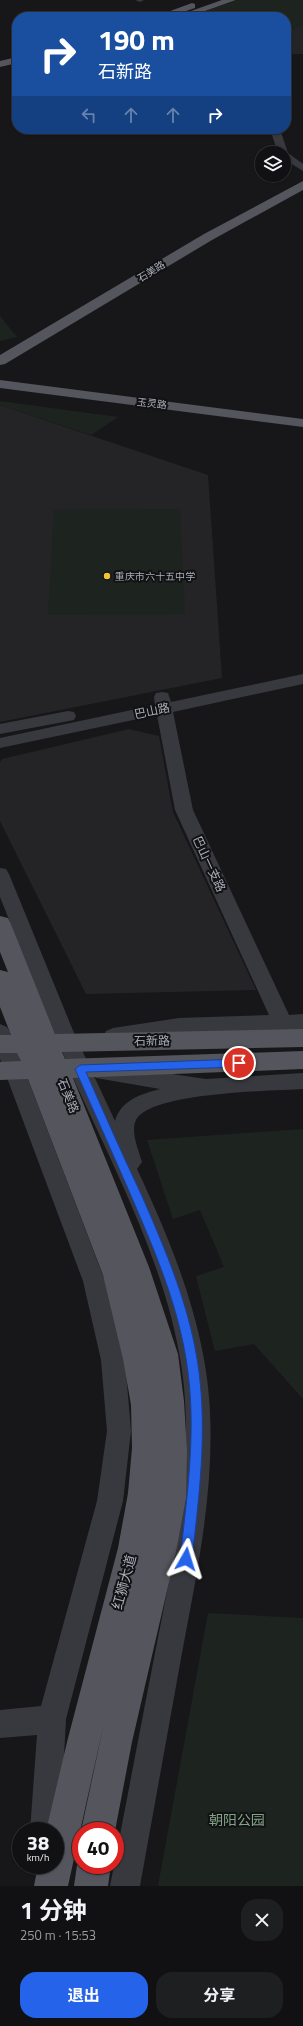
<!DOCTYPE html>
<html lang="zh">
<head>
<meta charset="utf-8">
<style>
	:root { --surface:#111113; --page:#1e1f21; --text:#f1f3f6; --muted:#9c9da0; --line:#303133; --accent:#2563eb }
	body { margin:0; font-family:"Titillium Web","Noto Sans SC",sans-serif; background:var(--page); color:var(--text); height:100vh; display:flex; flex-direction:column; font-size:15px; white-space:nowrap }
	* { box-sizing:border-box; margin:0 }
	p { font-size:13px; color:var(--muted) }
	.icon { flex:none; width:22px; height:22px; fill:none; stroke:currentColor; stroke-width:2; stroke-linecap:round; stroke-linejoin:round }
	.map { position:relative; height:1886px; overflow:hidden }
	.drawer { display:flex; flex-direction:column; background:var(--surface); flex:1 }
	.drawer>* { flex:none }
	.banner { position:absolute; left:12px; top:12px; width:279px; height:122px; border-radius:16px; box-shadow:0 1px 3px #0004,0 0 0 1px var(--line); background:#1a4fa0; color:#fff; overflow:hidden }
	.fabs { position:absolute; left:255px; top:146px; display:grid; gap:8px }
	.fabs a { display:grid; place-items:center; width:36px; height:36px; border-radius:50%; background:var(--surface); box-shadow:0 1px 3px #0004,0 0 0 1px var(--line); font-size:20px }
	.speed { position:absolute; left:12px; top:1822px; display:flex; gap:8px; font-size:20px; font-weight:700; text-align:center }
	.speed>* { display:grid; place-content:center; width:52px; height:52px; border-radius:50%; background:var(--surface); box-shadow:0 1px 3px #0004,0 0 0 1px var(--line); line-height:1 }
	.speed small { font-size:10px; font-weight:400 }
	.speed .limit { border:6px solid #d22; background:#fff; color:#111 }
	.pin { position:absolute; display:grid; place-items:center; width:34px; height:34px; color:#fff; margin:-17px; border:2px solid #fff; border-radius:50%; box-shadow:0 1px 4px #0007 }
	.me { position:absolute; width:44px; margin:-22px; rotate:6deg; stroke-linejoin:round; filter:drop-shadow(0 0 3px #0008) }
	.turn { display:flex; align-items:center; gap:14px; height:84px; padding:0 20px; font-size:18px }
	.turn .icon { width:52px; height:52px; stroke-width:2.5 }
	.turn b { display:block; font-size:28px; line-height:34px }
	.lanes { display:flex; align-items:center; height:38px; padding:0 20px; background:#0003; justify-content:center; gap:20px; direction:ltr }
	.lanes .off { opacity:.35 }
	.round { display:grid; place-items:center; flex:none; width:42px; height:42px; border-radius:16px; background:var(--page) }
	.summary { display:flex; align-items:center; justify-content:space-between; height:68px; padding:0 20px }
	h1 { font-size:24px; font-weight:700; line-height:30px }
	.cta { display:flex; gap:8px; margin-top:auto; padding:8px 20px }
	.cta a { flex:1; height:46px; border-radius:16px; background:var(--accent); color:#fff; font-size:16px; font-weight:700; line-height:46px; text-align:center }
	.cta a+a { background:var(--page); color:var(--text) }
	.map>svg:first-child { display:block }
	.built { fill:#242326 }
	.green { fill:#1d241f }
	.lines { fill:none; stroke-linecap:round; stroke-linejoin:round }
	.minor { fill:#38393e; fill-rule:evenodd }
	.major { fill:#54555d; fill-rule:evenodd }
	.route { fill:#2563eb; stroke:#184099 }
	.poi-dot { fill:#f2c337; stroke:#121214; stroke-width:1.5 }
	.labels { text-anchor:middle; stroke-width:4; stroke-linejoin:round; paint-order:stroke }
	.far-street-label { font-size:10px; fill:#aaadb9; stroke:#121214 }
	.far-poi-label { font-size:10px; fill:#aaadb9; stroke:#121214; text-anchor:start }
	.street-label { font-size:12px; fill:#aaadb9; stroke:#121214 }
	.near-street-label { font-size:14px; fill:#aaadb9; stroke:#121214 }
	.near-park-label { font-size:14px; fill:#81a486; stroke:#121214 }
</style>
</head>
<body>
<div class="map">
<svg width="303" height="1886" viewBox="0 0 303 1886">
	<rect width="100%" height="100%" fill="#171719"/>
	<!-- built -->
	<g class="built">
		<path d="M303,25V54H286V31Z"/>
		<path d="M0,405L208,475L222,678L0,722Z"/>
		<path d="M129,729L159,736L173,812L256,990L86,994L0,821V762L2,759Z"/>
	</g>
	<!-- green -->
	<g class="green">
		<path d="M238,0H303V25L286,31V17H187Z"/>
		<path d="M0,316L17,337L0,341Z"/>
		<path d="M0,401L118,417L91,435L0,405Z"/>
		<path d="M180,509L185,614L48,615L54,510Z"/>
		<path d="M303,1129V1399L254,1344L215,1351L196,1276L224,1267L200,1210L173,1219L147,1140Z"/>
		<path d="M208,1613L303,1618V1886H158Z"/>
	</g>
	<g class="lines">
		<!-- minor -->
		<g class="minor">
			<path d="M135,0H144L140,2Z"/>
			<path d="M270,129H280L288,153L303,164V171L284,159V153H278Z"/>
			<path d="M303,674V684L173,712L193,810L289,1015L303,1014V1030L179,1034L113,1044L106,1041L103,1036L106,1031L113,1028L179,1018L269,1015L175,810L157,715L0,748V738L155,705L154,697L156,693L162,692L168,693L171,702Z"/>
			<path d="M68,711L74,712L76,716L74,720L0,734V724Z"/>
			<path d="M0,868L6,869L9,874L74,1033L115,1121C121,1100 141,1094 160,1089L96,1078L93,1072L96,1066L103,1064L206,1079L303,1073V1089C271,1091 151,1092 136,1120C130,1132 139,1151 142,1162L137,1169C167,1233 195,1300 206,1371C220,1465 199,1562 182,1653C168,1731 154,1808 140,1886H110C125,1810 140,1730 155,1653C173,1561 195,1464 182,1370C167,1268 118,1177 76,1084C49,1022 25,959 0,897Z"/>
			<path d="M0,1024L7,1027L10,1032L105,1281L125,1360L131,1431L123,1501L66,1719L60,1831L55,1842V1831H30L37,1735L0,1738V1710L41,1706L97,1501L107,1431L101,1360L83,1281L0,1059Z"/>
		</g>
		<!-- major -->
		<g class="major">
			<path d="M222,0H236L188,17H174Z"/>
			<path d="M192,3L195,4V8L168,17H154Z"/>
			<path d="M17,57V63L0,67V61Z"/>
			<path d="M303,181V190L212,240L5,364L0,365V355L204,234Z"/>
			<path d="M0,380L303,419V427L0,388Z"/>
			<path d="M0,916L8,918L11,924L55,1034L303,1029V1047L62,1052L65,1059L303,1051V1069L73,1078L149,1267L178,1354L184,1401L187,1451L186,1498L176,1552L132,1742L115,1831H81L104,1723L68,1886H34L38,1865H55V1831H46L68,1738L118,1548L128,1493L132,1448L131,1405L123,1359L103,1275L28,1079L0,1080V1062L21,1061L17,1053H0V1035H11L0,1007V970L8,972L0,952Z"/>
			<path d="M81,1855V1865H111L108,1886H74L77,1865Z"/>
		</g>
	</g>
	<!-- route -->
	<path class="route" d="M239,1059L244,1063L239,1067L86,1072C104,1113 122,1154 141,1194C166,1251 191,1309 199,1372C207,1435 199,1497 192,1559L191,1564L186,1566L182,1564L180,1559C187,1497 196,1434 188,1372C180,1308 154,1249 129,1191C111,1150 93,1109 75,1069L80,1065Z"/>
	<!-- markers -->
	<circle class="poi-dot" cx="107" cy="576" r="4"/>
	<g class="labels">
		<!-- far-street labels -->
		<g class="far-street-label">
			<text transform="translate(151 271) rotate(-31)" y="4">石美路</text>
			<text transform="translate(152 403) rotate(7)" y="4">玉灵路</text>
		</g>
		<!-- far-poi labels -->
		<g class="far-poi-label">
			<text x="115" y="580">重庆市六十五中学</text>
		</g>
		<!-- street labels -->
		<g class="street-label">
			<text transform="translate(152 711) rotate(-12)" y="4">巴山路</text>
			<text transform="translate(209 864) rotate(65)" y="4">巴山一支路</text>
			<text transform="translate(152 1041) rotate(-1)" y="4">石新路</text>
			<text transform="translate(68 1096) rotate(68)" y="4">石美路</text>
		</g>
		<!-- near-street labels -->
		<g class="near-street-label">
			<text transform="translate(124 1582) rotate(-75)" y="5">红狮大道</text>
		</g>
		<!-- near-park labels -->
		<g class="near-park-label">
			<text x="237" y="1825">朝阳公园</text>
		</g>
	</g>
</svg>
<div class="fabs">
<a><svg class="icon" aria-label="layers" viewBox="0 0 24 24"><path d="M12 4l9 5-9 5-9-5zM3 14l9 5 9-5"/></svg></a>
</div>
<div class="speed"><div>38<small>km/h</small></div><div class="limit">40</div></div>
<div class="pin" style="left:239px;top:1063px;background:#d93025"><svg class="icon" aria-label="arrive" viewBox="0 0 24 24"><path d="M6 21V4h12l-3 4 3 4H6"/></svg></div>
<svg class="me" style="left:186px;top:1559px" viewBox="-20 -20 40 40"><path d="M0-17L14 15 0 8-14 15z" fill="#2563eb" stroke="#fff" stroke-width="4"/></svg>
<div class="banner">
<div class="turn"><svg class="icon" aria-label="right" viewBox="0 0 24 24"><path d="M7 20v-9h11M14 6l5 5-5 5"/></svg><div><b>190 m</b>石新路</div></div>
<div class="lanes"><svg class="icon off" aria-label="left" viewBox="0 0 24 24"><path d="M17 20v-9H6M10 6l-5 5 5 5"/></svg><svg class="icon off" aria-label="ahead" viewBox="0 0 24 24"><path d="M12 20V5M6 11l6-6 6 6"/></svg><svg class="icon off" aria-label="ahead" viewBox="0 0 24 24"><path d="M12 20V5M6 11l6-6 6 6"/></svg><svg class="icon" aria-label="right" viewBox="0 0 24 24"><path d="M7 20v-9h11M14 6l5 5-5 5"/></svg></div>
</div>
</div>
<section class="drawer">
<div class="summary"><div><h1>1 分钟</h1><p>250 m · 15:53</p></div><a class="round"><svg class="icon" aria-label="close" viewBox="0 0 24 24"><path d="M6 6l12 12M18 6L6 18"/></svg></a></div>
<div class="cta"><a>退出</a><a>分享</a></div>
</section>
</body>
</html>
